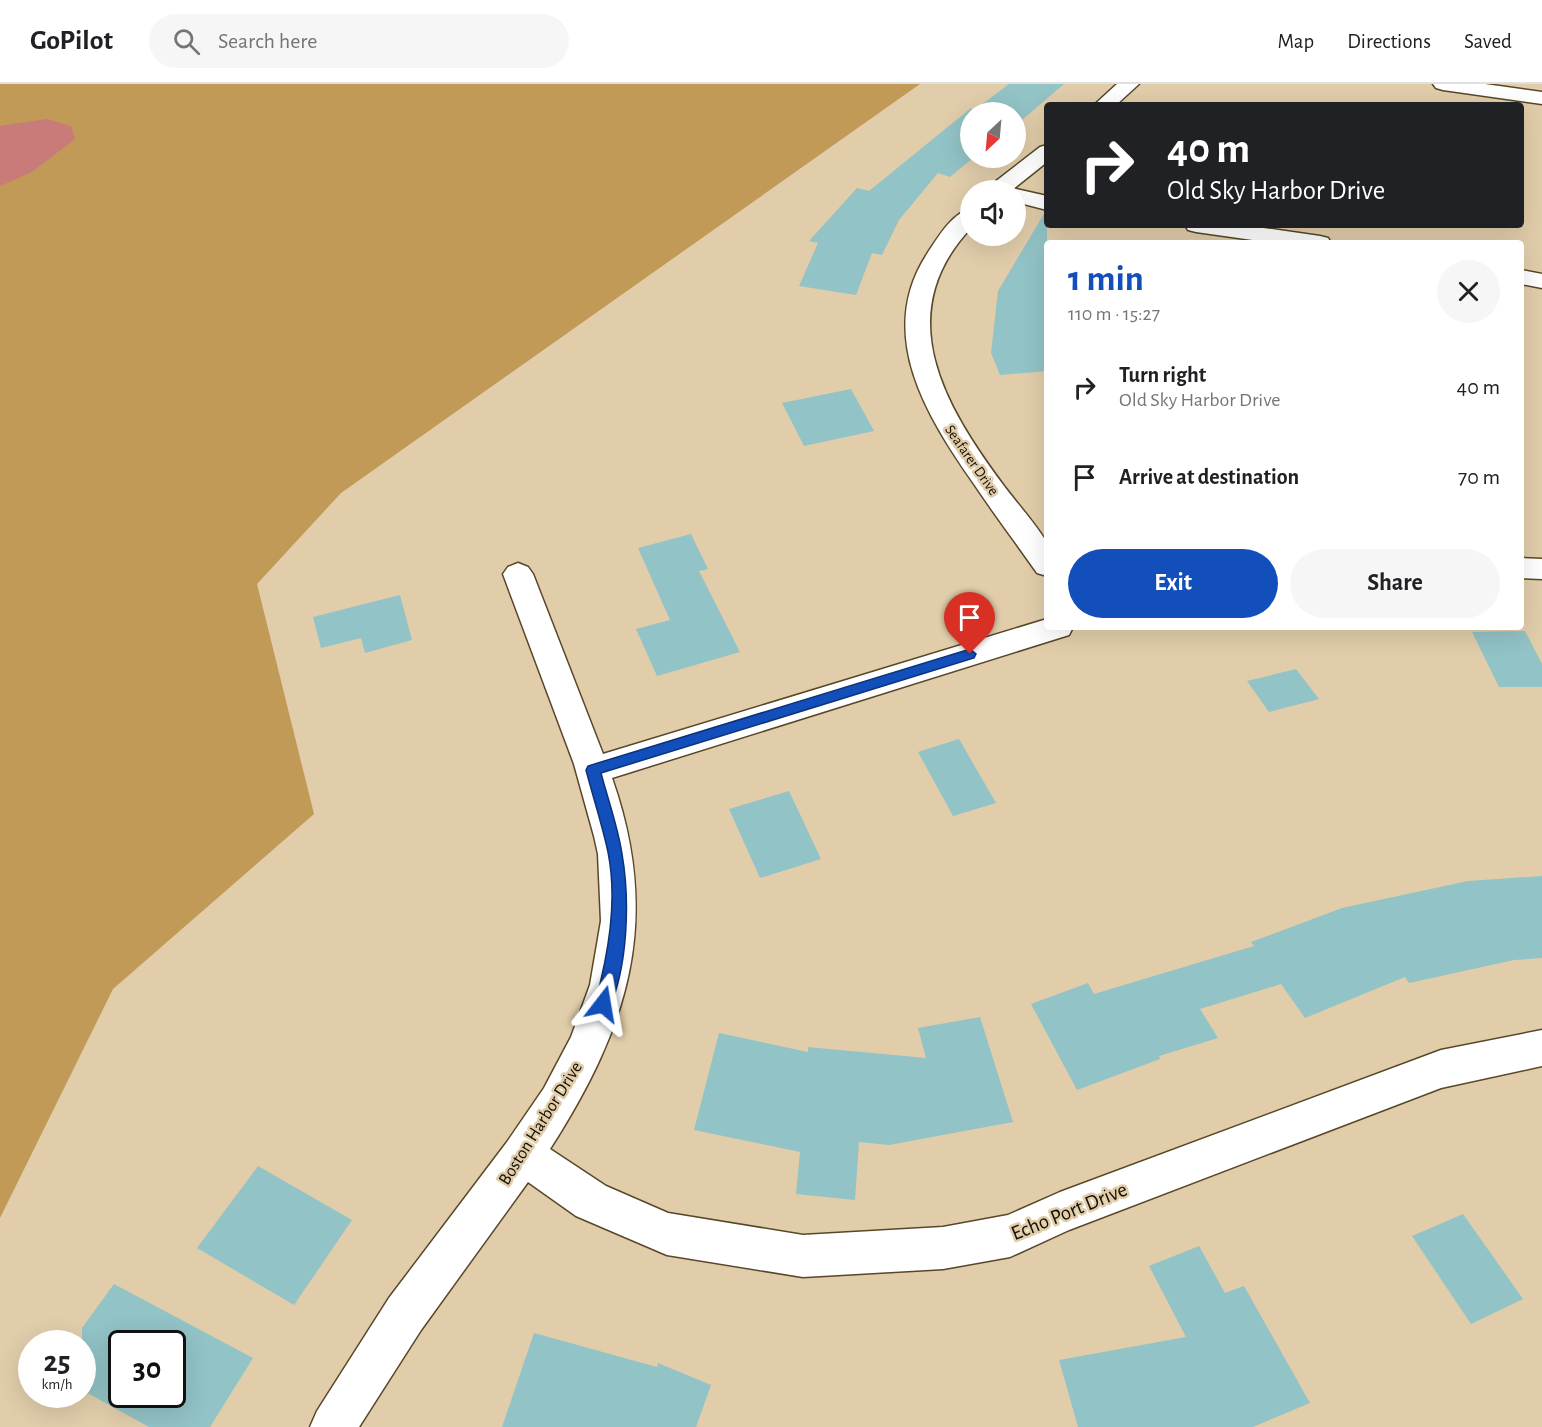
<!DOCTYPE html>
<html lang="en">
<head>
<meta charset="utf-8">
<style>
	:root { --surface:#fff; --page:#f6f6f6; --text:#202124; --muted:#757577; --line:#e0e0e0; --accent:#134fbb }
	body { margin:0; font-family:"Alegreya Sans",sans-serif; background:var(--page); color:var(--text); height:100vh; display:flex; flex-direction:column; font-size:22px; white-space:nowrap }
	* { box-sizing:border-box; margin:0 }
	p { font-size:20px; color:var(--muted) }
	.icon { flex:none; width:33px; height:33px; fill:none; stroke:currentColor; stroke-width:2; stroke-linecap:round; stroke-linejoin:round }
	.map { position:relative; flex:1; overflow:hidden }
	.panel { position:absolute; left:1044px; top:156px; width:480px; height:390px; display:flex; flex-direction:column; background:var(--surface); border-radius:6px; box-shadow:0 6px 24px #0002 }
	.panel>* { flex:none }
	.hud { position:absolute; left:1044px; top:18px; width:480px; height:126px; border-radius:6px; box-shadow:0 6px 24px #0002; background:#202124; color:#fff; overflow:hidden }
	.needle { width:39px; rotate:206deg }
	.controls { position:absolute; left:960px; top:18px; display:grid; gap:12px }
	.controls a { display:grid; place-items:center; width:66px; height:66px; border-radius:50%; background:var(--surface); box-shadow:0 6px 24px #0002; font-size:30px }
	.speed { position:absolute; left:18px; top:1246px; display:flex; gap:12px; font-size:30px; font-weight:700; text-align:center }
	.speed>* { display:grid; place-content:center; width:78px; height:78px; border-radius:50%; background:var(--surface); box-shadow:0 6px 24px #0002; line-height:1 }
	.speed small { font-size:15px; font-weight:400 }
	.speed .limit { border:3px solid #111; border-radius:9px; background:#fff; color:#111 }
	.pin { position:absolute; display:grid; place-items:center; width:51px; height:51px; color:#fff; margin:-62px -26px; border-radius:50% 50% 50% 0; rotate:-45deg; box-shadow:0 0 6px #0007 }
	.pin .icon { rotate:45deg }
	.me { position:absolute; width:66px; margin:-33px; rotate:14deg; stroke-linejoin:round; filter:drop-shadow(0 0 4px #0008) }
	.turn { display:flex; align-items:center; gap:21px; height:126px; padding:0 24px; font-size:27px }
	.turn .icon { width:78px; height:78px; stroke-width:2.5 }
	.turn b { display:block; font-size:42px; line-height:51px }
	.round { display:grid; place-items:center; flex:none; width:63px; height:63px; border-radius:32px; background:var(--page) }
	.headline { display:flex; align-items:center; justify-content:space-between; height:102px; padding:0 24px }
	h1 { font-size:36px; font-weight:700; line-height:45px; color:var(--accent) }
	.primary-button { display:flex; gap:12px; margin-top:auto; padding:12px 24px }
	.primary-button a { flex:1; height:69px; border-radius:36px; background:var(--accent); color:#fff; font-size:24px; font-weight:700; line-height:69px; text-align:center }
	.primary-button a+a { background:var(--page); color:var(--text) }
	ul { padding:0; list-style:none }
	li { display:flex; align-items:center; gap:18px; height:90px; padding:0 24px }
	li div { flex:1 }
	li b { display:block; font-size:22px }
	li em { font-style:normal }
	header { display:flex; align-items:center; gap:36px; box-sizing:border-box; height:84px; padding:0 30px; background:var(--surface); border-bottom:2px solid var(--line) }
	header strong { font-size:28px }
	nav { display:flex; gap:33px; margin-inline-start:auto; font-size:21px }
	.search { width:420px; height:54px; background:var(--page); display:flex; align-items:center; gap:15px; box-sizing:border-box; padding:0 21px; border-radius:33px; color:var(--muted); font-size:22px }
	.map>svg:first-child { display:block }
	.forest { fill:#c09a56 }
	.water { fill:#c97b79 }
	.building { fill:#92c3c6; fill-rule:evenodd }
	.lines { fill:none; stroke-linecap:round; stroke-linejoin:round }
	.minor-casing { stroke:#584728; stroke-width:3 }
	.minor { fill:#fff; fill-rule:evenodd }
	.route { fill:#134fbb; stroke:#0c337a; stroke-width:1.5 }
	.labels { text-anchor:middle; stroke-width:5; stroke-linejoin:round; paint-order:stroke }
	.far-street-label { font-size:15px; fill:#140d03; stroke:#e1cdaa }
	.street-label { font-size:18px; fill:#140d03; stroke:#e1cdaa }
	.near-street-label { font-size:21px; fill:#140d03; stroke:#e1cdaa }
</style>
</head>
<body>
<header>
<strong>GoPilot</strong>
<div class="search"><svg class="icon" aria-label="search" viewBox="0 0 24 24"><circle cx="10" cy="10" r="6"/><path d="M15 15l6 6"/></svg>Search here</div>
<nav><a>Map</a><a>Directions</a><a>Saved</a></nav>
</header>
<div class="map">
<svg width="1542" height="1343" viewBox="0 0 1542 1343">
	<rect width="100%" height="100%" fill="#e1cdaa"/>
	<!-- forest -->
	<path class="forest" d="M0,0H920L341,409L257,500L314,730L113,905L0,1134Z"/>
	<!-- water -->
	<path class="water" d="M47,35L71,42L75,55L32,88L0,102V42Z"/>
	<!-- building -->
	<g class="building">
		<path d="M1009,0H1064L1016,41V28H970V74H973L950,93L938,89L899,136L882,171L872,169L856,211L799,202L818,159L809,157L857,104L869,107L971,24L973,27Z"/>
		<path d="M1045,128H1047V287L1000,291L991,269L998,207Z"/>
		<path d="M851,305L874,347L804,362L782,319Z"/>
		<path d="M691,450L708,485L699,487L740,568L657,592L636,545L670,536L638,464Z"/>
		<path d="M400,511L412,556L365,569L361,554L321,564L313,533Z"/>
		<path d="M1525,547L1542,580V603H1499L1472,548Z"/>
		<path d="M1296,585L1319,615L1269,628L1247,597Z"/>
		<path d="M959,655L996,719L953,732L918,668Z"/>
		<path d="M789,707L821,775L760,794L729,725Z"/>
		<path d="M1542,792V874L1514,876L1409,899L1405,893L1305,934L1281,900L1200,925L1218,954L1159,972L1160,975L1077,1006L1031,920L1088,899L1094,910L1254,862L1251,858L1342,824L1468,797Z"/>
		<path d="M980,933L1013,1038L889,1061L859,1058L855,1116L796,1110L800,1068L694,1046L719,949L808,968V963L926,974L918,944Z"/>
		<path d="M258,1082L352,1136L294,1221L197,1164Z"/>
		<path d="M1463,1130L1523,1215L1471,1240L1412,1152Z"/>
		<path d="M1199,1162L1225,1209L1244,1202L1310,1319L1253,1343H1078L1059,1276L1186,1253L1149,1182Z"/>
		<path d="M114,1200L253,1274L210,1343H149L82,1306V1244ZM122,1260H172V1311H122Z"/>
		<path d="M534,1249L657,1283L658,1279L711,1301L696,1343H502Z"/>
	</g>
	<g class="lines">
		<!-- minor casing -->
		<g class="minor-casing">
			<g id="minor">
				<path d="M1117,0H1139L1116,21H1094Z"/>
				<path d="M1433,0H1485L1542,8V20L1443,6L1436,4Z"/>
				<path d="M1047,61V78L1012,106L1016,105L1047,112V126L1016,118V106H988L991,101L1040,63Z"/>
				<path d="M970,125V145C890,231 945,323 1004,402C1012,413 1044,450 1047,460C1050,469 1047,483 1047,492L1037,489C1016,459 994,430 974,400C927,333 875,250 927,170C937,155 951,130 970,125Z"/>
				<path d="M1185,141H1243L1320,152L1328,154L1331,159H1273L1196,148L1188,146Z"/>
				<path d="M1521,186L1542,190V204L1521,200Z"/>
				<path d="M1521,474L1542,475V495L1521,494Z"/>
				<path d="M518,479L528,483L533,490L603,670L1047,535V543H1073L1069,551L612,694C662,836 629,942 550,1065L606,1102L668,1129L803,1151L943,1143L1008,1131L1060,1108L1441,966L1542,946V982L1441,1004L1069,1146L1010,1173L943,1185L803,1193L667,1171L576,1132L528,1098L421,1246L359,1343H310L317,1327L389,1214L507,1058L544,1004L571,953L590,901L601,837L598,770L594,752L574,680L503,490L508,483Z"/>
			</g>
		</g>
		<!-- minor -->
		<use href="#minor" class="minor"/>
	</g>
	<!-- route -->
	<path class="route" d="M970,565L976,570L974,574L601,689C608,716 618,743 622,770C630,816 628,882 609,925L603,927L597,925L595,920C608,871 618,818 608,768C602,740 593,713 586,686L588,682Z"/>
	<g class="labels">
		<!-- far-street labels -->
		<g class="far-street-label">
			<text transform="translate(972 376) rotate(55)" y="5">Seafarer Drive</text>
		</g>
		<!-- street labels -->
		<g class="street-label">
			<text transform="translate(540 1039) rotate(-58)" y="6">Boston Harbor Drive</text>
		</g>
		<!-- near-street labels -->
		<g class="near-street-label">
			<text transform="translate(1069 1127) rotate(-22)" y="7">Echo Port Drive</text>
		</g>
	</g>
</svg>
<div class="controls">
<a><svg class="needle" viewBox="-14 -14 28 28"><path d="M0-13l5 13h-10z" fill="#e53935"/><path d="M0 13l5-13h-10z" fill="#757577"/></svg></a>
<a><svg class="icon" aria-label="sound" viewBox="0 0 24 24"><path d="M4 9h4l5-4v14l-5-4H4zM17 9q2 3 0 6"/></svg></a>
</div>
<div class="speed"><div>25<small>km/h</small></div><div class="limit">30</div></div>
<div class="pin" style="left:970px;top:570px;background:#d93025"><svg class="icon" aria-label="arrive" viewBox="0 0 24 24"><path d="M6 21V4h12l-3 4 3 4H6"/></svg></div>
<svg class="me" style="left:603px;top:920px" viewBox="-20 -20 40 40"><path d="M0-17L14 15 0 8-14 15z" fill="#134fbb" stroke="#fff" stroke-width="4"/></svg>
<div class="hud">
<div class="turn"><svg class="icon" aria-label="right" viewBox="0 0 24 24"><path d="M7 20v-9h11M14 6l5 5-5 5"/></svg><div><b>40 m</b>Old Sky Harbor Drive</div></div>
</div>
<section class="panel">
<div class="headline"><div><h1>1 min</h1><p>110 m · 15:27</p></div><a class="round"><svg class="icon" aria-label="close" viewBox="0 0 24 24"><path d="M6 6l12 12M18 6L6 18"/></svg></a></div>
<ul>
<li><svg class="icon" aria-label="right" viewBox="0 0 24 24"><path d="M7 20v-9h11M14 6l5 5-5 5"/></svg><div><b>Turn right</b><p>Old Sky Harbor Drive</p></div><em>40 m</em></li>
<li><svg class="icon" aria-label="arrive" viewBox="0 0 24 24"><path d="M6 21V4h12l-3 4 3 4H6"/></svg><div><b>Arrive at destination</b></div><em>70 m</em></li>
</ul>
<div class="primary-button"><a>Exit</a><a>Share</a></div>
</section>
</div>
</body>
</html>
